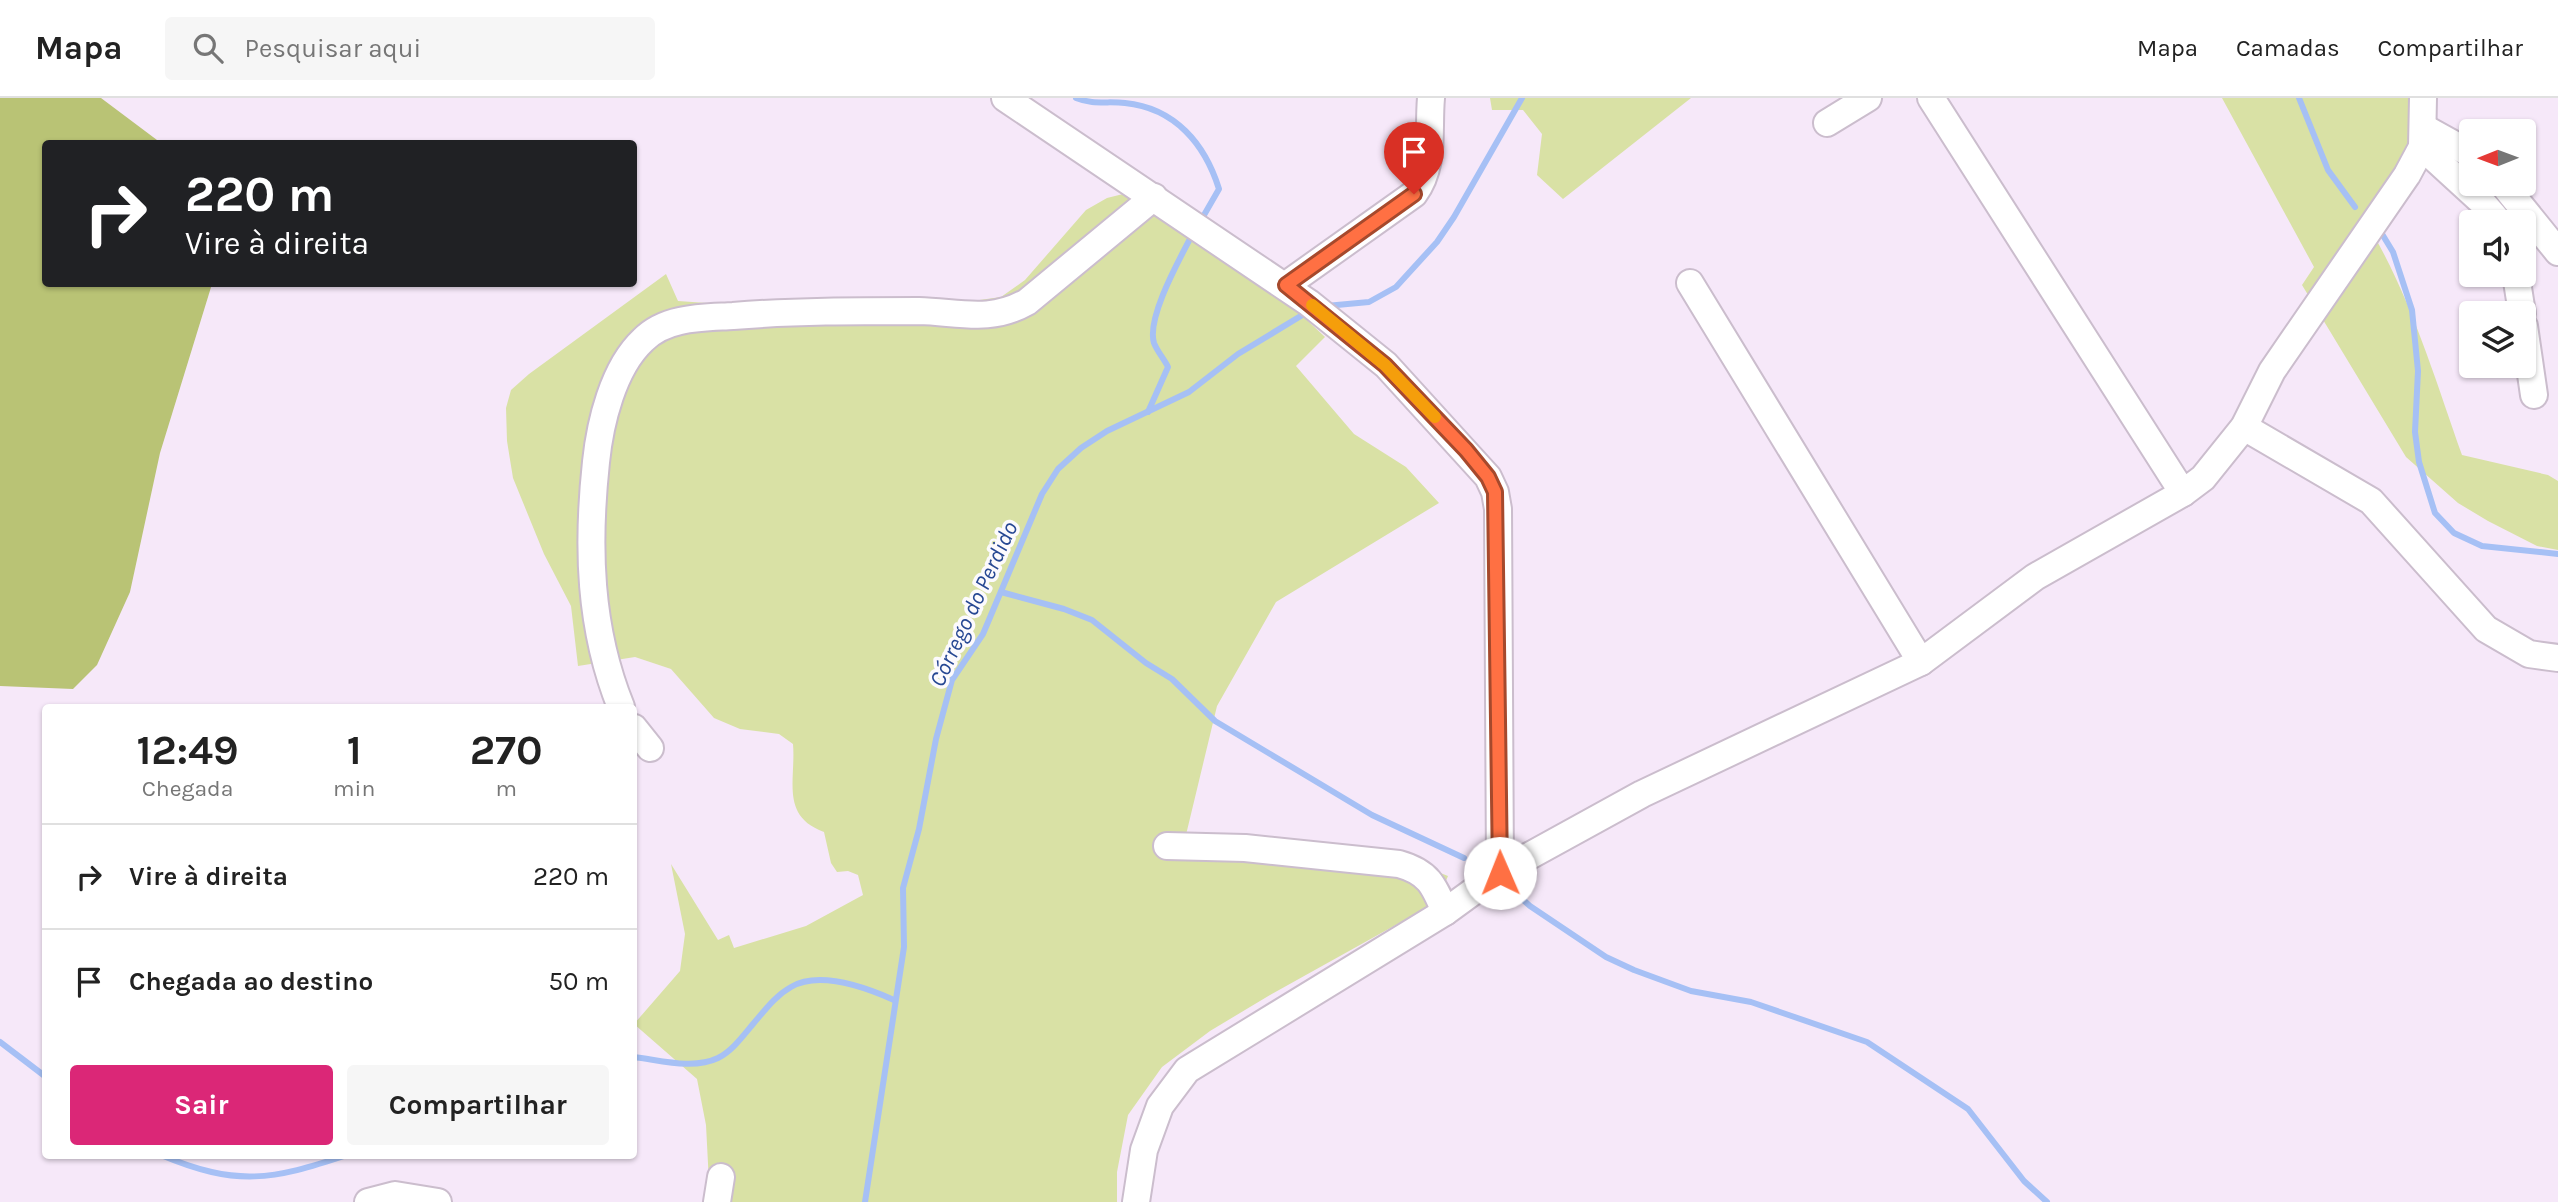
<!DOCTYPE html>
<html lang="pt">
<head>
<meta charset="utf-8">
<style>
	:root { --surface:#fff; --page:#f6f6f6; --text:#222; --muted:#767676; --line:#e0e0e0; --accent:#db2777 }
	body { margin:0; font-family:Karla,sans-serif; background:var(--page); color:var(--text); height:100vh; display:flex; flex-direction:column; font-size:26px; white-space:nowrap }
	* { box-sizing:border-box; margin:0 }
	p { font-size:23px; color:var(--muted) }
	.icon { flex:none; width:38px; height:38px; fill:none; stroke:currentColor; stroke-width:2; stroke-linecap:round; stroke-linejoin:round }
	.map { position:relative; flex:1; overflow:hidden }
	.side { position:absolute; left:42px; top:606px; width:595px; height:455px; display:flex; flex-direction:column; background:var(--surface); border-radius:7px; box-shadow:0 2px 5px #0004 }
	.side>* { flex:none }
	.top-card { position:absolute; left:42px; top:42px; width:595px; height:147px; border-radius:7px; box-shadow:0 2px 5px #0004; background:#202124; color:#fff; overflow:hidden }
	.needle { width:46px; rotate:269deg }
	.buttons { position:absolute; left:2459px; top:21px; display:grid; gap:14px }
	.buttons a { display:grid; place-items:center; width:77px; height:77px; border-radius:7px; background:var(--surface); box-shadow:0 2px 5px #0004; font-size:35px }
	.pin { position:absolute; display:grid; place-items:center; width:60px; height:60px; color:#fff; margin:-72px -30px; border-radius:50% 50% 50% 0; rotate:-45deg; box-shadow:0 0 7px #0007 }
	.pin .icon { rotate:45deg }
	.me { position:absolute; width:77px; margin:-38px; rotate:359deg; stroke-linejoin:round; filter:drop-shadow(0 0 5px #0008) }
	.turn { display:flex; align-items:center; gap:24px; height:147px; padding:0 28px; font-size:32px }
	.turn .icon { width:91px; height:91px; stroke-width:2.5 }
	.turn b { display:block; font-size:49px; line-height:60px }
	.eta { display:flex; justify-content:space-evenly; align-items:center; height:119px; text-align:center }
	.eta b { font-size:42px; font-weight:700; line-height:49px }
	.primary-button { display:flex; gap:14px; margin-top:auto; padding:14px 28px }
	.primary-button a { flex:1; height:80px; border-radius:7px; background:var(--accent); color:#fff; font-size:28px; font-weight:700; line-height:80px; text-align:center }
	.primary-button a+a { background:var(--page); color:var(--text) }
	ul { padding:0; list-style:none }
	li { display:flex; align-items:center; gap:21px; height:105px; padding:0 28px; border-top:2px solid var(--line) }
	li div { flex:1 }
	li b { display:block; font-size:26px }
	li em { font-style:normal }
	header { display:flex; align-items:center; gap:42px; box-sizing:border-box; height:98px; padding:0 35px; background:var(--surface); border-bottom:2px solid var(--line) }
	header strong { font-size:33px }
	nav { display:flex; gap:38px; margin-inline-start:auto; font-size:24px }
	.search { width:490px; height:63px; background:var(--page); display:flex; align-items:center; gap:18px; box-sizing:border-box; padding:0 24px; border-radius:7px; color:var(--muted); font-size:26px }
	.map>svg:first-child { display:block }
	.green { fill:#d9e1a5 }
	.forest { fill:#b9c375 }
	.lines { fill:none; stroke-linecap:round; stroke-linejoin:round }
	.stream { stroke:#a6c0f5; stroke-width:6 }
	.minor-casing { stroke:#cbbdcd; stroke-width:30 }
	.minor { stroke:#fff; stroke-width:26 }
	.route-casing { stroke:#a6492c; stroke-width:18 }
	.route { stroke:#ff7043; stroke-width:12 }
	.slow { stroke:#f59e0b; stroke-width:12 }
	.labels { text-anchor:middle; stroke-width:7; stroke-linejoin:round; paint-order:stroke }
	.water-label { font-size:23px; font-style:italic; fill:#274893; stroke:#fcfafd }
</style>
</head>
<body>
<header>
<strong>Mapa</strong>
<div class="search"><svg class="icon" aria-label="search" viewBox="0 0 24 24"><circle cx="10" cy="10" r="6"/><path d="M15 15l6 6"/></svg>Pesquisar aqui</div>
<nav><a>Mapa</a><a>Camadas</a><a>Compartilhar</a></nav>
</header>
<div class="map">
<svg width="2558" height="1104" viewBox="0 0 2558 1104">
	<rect width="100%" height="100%" fill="#f6e8f9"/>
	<!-- green -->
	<g class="green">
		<path d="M1490,0H1691L1563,101L1537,77L1542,36L1523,12H1492Z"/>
		<path d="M2222,0H2409L2422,30C2401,59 2385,90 2363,119C2409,193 2433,275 2462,357L2548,377L2558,383V452L2537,448L2488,423L2458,405L2406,359L2302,187L2314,169Z"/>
		<path d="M1135,93L1274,191L1325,239L1296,268L1354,336L1406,369L1439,405L1276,504L1217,608L1185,741L1405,761L1448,778L1437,804L1270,897L1210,933L1162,969L1128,1017L1117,1074V1104H710L706,1027L697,981L634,926L680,873L685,836L671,766L718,842L729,837L734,850L806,828L863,797L858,777L848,773L837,774L831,765L824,734C780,718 796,682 793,646L779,636L740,631L714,620L671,571L635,559L578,568L571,508L544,456L513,380L507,343L506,310L511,292L529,276L666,176L678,203L707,205H958L1001,199L1025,182L1086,112L1107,100Z"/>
	</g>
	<!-- forest -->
	<path class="forest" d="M0,0H101L161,45L46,46V186H212L160,355L130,494L97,567L73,591L0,588Z"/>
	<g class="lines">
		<!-- stream -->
		<g class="stream">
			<path d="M1076,0C1093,7 1108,3 1125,5C1175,10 1205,46 1219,91L1200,124"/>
			<path d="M2299,0L2328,72L2355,109"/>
			<path d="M2379,131L2393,154L2412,212L2418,273L2415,334L2419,364L2435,415L2454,435L2482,448L2558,456"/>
			<path d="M1326,208L1369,204L1396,189L1437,144L1454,119L1522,0"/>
			<path d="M1148,314L1168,269C1164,261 1157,253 1154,245C1146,219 1182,157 1194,133"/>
			<path d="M1001,494L1064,511L1092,522L1146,565L1172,581L1215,623L1372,717L1464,760"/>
			<path d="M1502,783L1530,808L1606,859L1634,872L1691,893L1751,904L1867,944L1968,1011L2024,1083L2047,1104"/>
			<path d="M0,944L46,979"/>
			<path d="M634,959C660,962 693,972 718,960C732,953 743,938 753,926C765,912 775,898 791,889C820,872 867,890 894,902"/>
			<path d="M161,1057C237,1089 272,1082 347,1057"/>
			<path d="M865,1104L904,849L903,790L919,731L936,641L952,582L983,536L1042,396L1058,371L1081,350L1107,333L1189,294L1238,256L1309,213"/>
		</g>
		<!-- minor casing -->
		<g class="minor-casing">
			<g id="minor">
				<path d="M1005,0L1309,205L1386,267L1488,379L1495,394L1498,411L1500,774"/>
				<path d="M1931,0L2183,395"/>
				<path d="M1827,25L1868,0"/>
				<path d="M2424,30L2471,56"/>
				<path d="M2422,49L2481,103L2499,124"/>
				<path d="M2503,86L2558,154"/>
				<path d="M2516,177L2522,215"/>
				<path d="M1690,185L1921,564"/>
				<path d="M1286,187L1414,96C1435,68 1428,33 1431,0"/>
				<path d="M2524,228L2534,297"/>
				<path d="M2244,329L2371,403L2486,531L2529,556L2558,560"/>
				<path d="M621,609C589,530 587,448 596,364C600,325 613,270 643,242C653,232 666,226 680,223C697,219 716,219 733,218C794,213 857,213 919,213C959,214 990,225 1027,204L1154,99"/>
				<path d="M634,630L650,650"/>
				<path d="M1167,748L1245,750L1399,766C1428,774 1434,787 1445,814"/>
				<path d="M368,1104L395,1097L438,1104"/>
				<path d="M717,1104L721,1079"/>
				<path d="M1136,1104L1144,1052L1160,1008L1187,972L1445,814L1500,774L1642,696L1921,564L2035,479L2183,395L2203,380L2244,329L2272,273L2407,77L2422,49L2423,0"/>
			</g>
		</g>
		<!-- minor -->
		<use href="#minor" class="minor"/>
	</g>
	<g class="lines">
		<!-- route casing -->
		<g class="route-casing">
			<path id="route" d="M1414,96L1286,187L1385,267L1466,352L1488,379L1495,394L1500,775"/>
		</g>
		<!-- route -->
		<use href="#route" class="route"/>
		<!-- slow -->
		<path class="slow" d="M1312,207L1385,267L1435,319"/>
	</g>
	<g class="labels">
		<!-- water labels -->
		<g class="water-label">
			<text transform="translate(973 506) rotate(-65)" y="8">Córrego do Perdido</text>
		</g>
	</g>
</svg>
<div class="buttons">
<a><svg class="needle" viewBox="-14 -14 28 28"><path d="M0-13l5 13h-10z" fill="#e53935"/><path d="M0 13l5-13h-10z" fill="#767676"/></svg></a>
<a><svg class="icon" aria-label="sound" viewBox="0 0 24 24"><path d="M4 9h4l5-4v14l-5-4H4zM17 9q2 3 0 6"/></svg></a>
<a><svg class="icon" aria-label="layers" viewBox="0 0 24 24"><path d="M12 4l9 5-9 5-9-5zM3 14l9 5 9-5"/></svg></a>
</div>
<div class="pin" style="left:1414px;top:96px;background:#d93025"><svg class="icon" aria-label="arrive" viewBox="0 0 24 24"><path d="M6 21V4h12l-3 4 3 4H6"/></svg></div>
<svg class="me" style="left:1500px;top:775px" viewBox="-20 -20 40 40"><circle r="19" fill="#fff"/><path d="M0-13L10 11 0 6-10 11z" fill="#ff7043"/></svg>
<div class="top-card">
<div class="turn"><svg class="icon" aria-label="right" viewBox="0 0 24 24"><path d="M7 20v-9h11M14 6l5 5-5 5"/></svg><div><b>220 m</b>Vire à direita</div></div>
</div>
<section class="side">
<div class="eta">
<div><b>12:49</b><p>Chegada</p></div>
<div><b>1</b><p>min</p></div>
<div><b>270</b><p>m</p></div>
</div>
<ul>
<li><svg class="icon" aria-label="right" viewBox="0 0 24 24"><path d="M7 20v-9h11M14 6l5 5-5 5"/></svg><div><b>Vire à direita</b></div><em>220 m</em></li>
<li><svg class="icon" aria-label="arrive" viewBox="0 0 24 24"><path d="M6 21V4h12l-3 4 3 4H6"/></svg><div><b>Chegada ao destino</b></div><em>50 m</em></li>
</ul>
<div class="primary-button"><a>Sair</a><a>Compartilhar</a></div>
</section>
</div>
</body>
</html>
